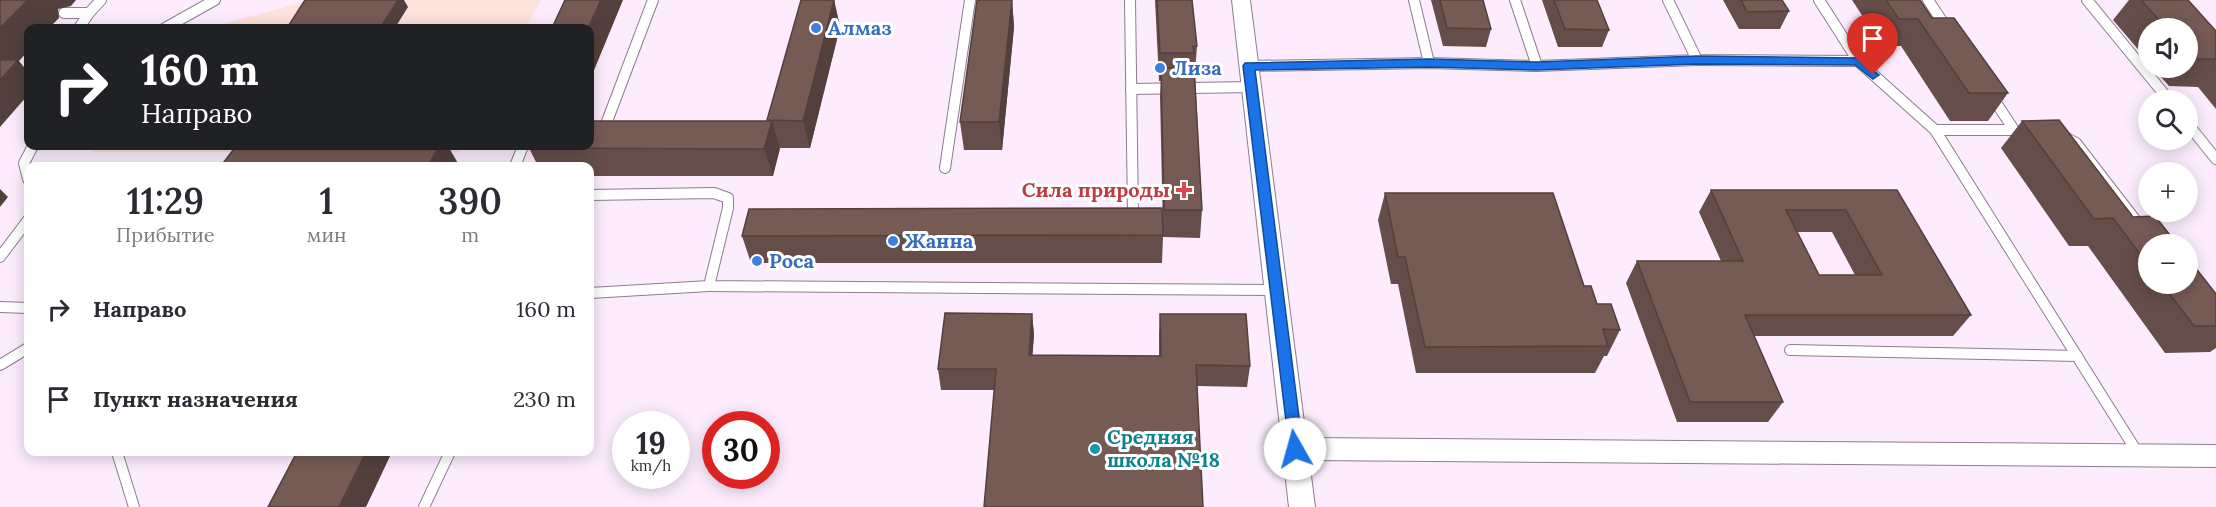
<!DOCTYPE html>
<html lang="ru">
<head>
<meta charset="utf-8">
<style>
	:root { --surface:#fff; --page:#f7f7f7; --text:#2b2b33; --muted:#7c7c81 }
	body { margin:0; font-family:Lora,serif; background:var(--page); color:var(--text); height:100vh; display:flex; flex-direction:column; font-size:22px; white-space:nowrap }
	* { box-sizing:border-box; margin:0 }
	p { font-size:20px; color:var(--muted) }
	.icon { flex:none; width:33px; height:33px; fill:none; stroke:currentColor; stroke-width:2; stroke-linecap:round; stroke-linejoin:round }
	.map { position:relative; flex:1; overflow:hidden }
	.side { position:absolute; left:24px; top:162px; width:570px; height:294px; display:flex; flex-direction:column; background:var(--surface); border-radius:12px; box-shadow:0 3px 15px #0003 }
	.side>* { flex:none }
	.hud { position:absolute; left:24px; top:24px; width:570px; height:126px; border-radius:12px; box-shadow:0 3px 15px #0003; background:#202124; color:#fff; overflow:hidden }
	.controls { position:absolute; left:2138px; top:18px; display:grid; gap:12px }
	.controls a { display:grid; place-items:center; width:60px; height:60px; border-radius:50%; background:var(--surface); box-shadow:0 3px 15px #0003; font-size:30px }
	.speed { position:absolute; left:612px; top:411px; display:flex; gap:12px; font-size:30px; font-weight:700; text-align:center }
	.speed>* { display:grid; place-content:center; width:78px; height:78px; border-radius:50%; background:var(--surface); box-shadow:0 3px 15px #0003; line-height:1 }
	.speed small { font-size:15px; font-weight:400 }
	.speed .limit { border:9px solid #d22; background:#fff; color:#111 }
	.pin { position:absolute; display:grid; place-items:center; width:51px; height:51px; color:#fff; margin:-62px -26px; border-radius:50% 50% 50% 0; rotate:-45deg; box-shadow:0 0 6px #0007 }
	.pin .icon { rotate:45deg }
	.me { position:absolute; width:66px; margin:-33px; rotate:353deg; stroke-linejoin:round; filter:drop-shadow(0 0 4px #0008) }
	.turn { display:flex; align-items:center; gap:21px; height:126px; padding:0 18px; font-size:27px }
	.turn .icon { width:78px; height:78px; stroke-width:2.5 }
	.turn b { display:block; font-size:42px; line-height:51px }
	.eta { display:flex; justify-content:space-evenly; align-items:center; height:102px; text-align:center }
	.eta b { font-size:36px; font-weight:600; line-height:42px }
	ul { padding:0; list-style:none }
	li { display:flex; align-items:center; gap:18px; height:90px; padding:0 18px }
	li div { flex:1 }
	li b { display:block; font-size:22px }
	li em { font-style:normal }
	.map>svg:first-child { display:block }
	.education { fill:#fbe2da }
	.lines { fill:none; stroke-linecap:round; stroke-linejoin:round }
	.lane-casing { stroke:#8e7c90; stroke-width:12 }
	.street-casing { stroke:#8e7c90; stroke-width:2 }
	.lane { stroke:#fff; stroke-width:10 }
	.street { fill:#fff; fill-rule:evenodd }
	.wall { fill:#654e49; fill-rule:evenodd }
	.shaded-wall { fill:#53403c }
	.building { fill:#765b55; stroke:#53403c; stroke-width:1.5; fill-rule:evenodd }
	.route { fill:#1a73e8; stroke:#114b97; stroke-width:1.5 }
	.shop-dot { fill:#3f7fe0; stroke:#fff; stroke-width:2 }
	.health-dot { fill:#e0444e; stroke:#fff; stroke-width:2 }
	.culture-dot { fill:#0f9aa8; stroke:#fff; stroke-width:2 }
	.labels { text-anchor:middle; stroke-width:6; stroke-linejoin:round; paint-order:stroke }
	.shop-label { font-size:20px; font-weight:bold; fill:#366cbe; stroke:#fff; text-anchor:start }
	.health-label { font-size:20px; font-weight:bold; fill:#be3a42; stroke:#fff; text-anchor:end }
	.culture-label { font-size:20px; font-weight:bold; fill:#0d838f; stroke:#fff; text-anchor:start }
</style>
</head>
<body>
<div class="map">
<svg width="2216" height="507" viewBox="0 0 2216 507">
	<rect width="100%" height="100%" fill="#fcecfe"/>
	<!-- education -->
	<g class="education">
		<path d="M312,0H541L526,28H207Z"/>
		<path d="M98,146H462L459,152H92Z"/>
	</g>
	<g class="lines">
		<!-- lane casing -->
		<g class="lane-casing">
			<g id="lane">
				<path d="M1130,0L1133,216"/>
				<path d="M1414,0L1429,63"/>
				<path d="M1515,0L1537,66"/>
				<path d="M1668,0L1697,60L1858,61L1819,0"/>
				<path d="M1928,0L1948,30"/>
				<path d="M2087,0L2169,100"/>
				<path d="M64,13H89L79,28"/>
				<path d="M89,13L101,0"/>
				<path d="M165,28L215,0"/>
				<path d="M1858,61L1935,130H2014L1991,95"/>
				<path d="M1249,66L1429,63L1537,66L1697,60"/>
				<path d="M1131,89L1252,87"/>
				<path d="M2187,123L2216,159"/>
				<path d="M1935,130L2139,455"/>
				<path d="M603,132L653,0"/>
				<path d="M2063,136L2076,143L2154,244"/>
				<path d="M515,166L523,146"/>
				<path d="M945,168L970,0"/>
				<path d="M28,179L24,163L33,146"/>
				<path d="M590,195L714,193L728,198V208L709,286L1276,290"/>
				<path d="M0,257L28,220"/>
				<path d="M590,293L709,286"/>
				<path d="M0,307L28,308"/>
				<path d="M1790,350L2077,356"/>
				<path d="M0,365L28,348"/>
				<path d="M117,452L134,507"/>
				<path d="M424,507L450,452"/>
			</g>
		</g>
		<!-- street casing -->
		<g class="street-casing">
			<path id="street" d="M1232,0H1250L1306,438L2216,445V467L1309,460L1315,507H1289Z"/>
		</g>
		<!-- lane -->
		<use href="#lane" class="lane"/>
		<!-- street -->
		<use href="#street" class="street"/>
	</g>
	<!-- wall -->
	<g class="wall">
		<path d="M834,0L840,27L810,148H779L773,176H590V166H538L529,148L767,121Z"/>
		<path d="M1012,0L1014,27L1002,150H964L960,122Z"/>
		<path d="M1155,0H1192L1197,46L1195,74L1202,210L1200,238L1163,237L1162,263H751L742,236L1163,232L1160,96L1161,81H1159Z"/>
		<path d="M1431,0H1483L1491,29L1486,47L1443,46Z"/>
		<path d="M1542,0H1597L1609,30L1602,47H1558Z"/>
		<path d="M1723,0H1782L1789,11L1780,29H1739Z"/>
		<path d="M1852,0H1920L1932,18L2008,93L1988,121H1950L1901,46H1882Z"/>
		<path d="M2129,0H2188L2216,31V109L2198,87L2169,86L2153,68H2187V28H2148V61L2113,20Z"/>
		<path d="M2022,121L2148,244V284H2187L2216,294V348L2210,352L2165,353L2088,246H2069L2001,148Z"/>
		<path d="M1711,190H1897L1971,315L1953,336H1754L1783,402L1768,422H1677L1626,283L1637,261H1721L1699,212ZM1797,232H1832L1855,275H1819Z"/>
		<path d="M1385,193L1597,304L1620,330L1607,356H1604L1595,373H1416L1398,284H1391L1378,220Z"/>
		<path d="M1032,314L1034,335L1032,355L1159,356V335L1160,314L1250,366L1247,387L1197,386L994,390H941L938,369Z"/>
	</g>
	<!-- shaded-wall -->
	<g class="shaded-wall">
		<path d="M28,0H76L71,6L58,9L59,18L49,28H28V51L19,61L28,72V95L0,127V28Z"/>
		<path d="M398,0H404L408,7L395,28H380Z"/>
		<path d="M601,0H623L590,80V28H588Z"/>
		<path d="M834,0L840,27L810,148L803,121Z"/>
		<path d="M1012,0L1014,27L1002,150L999,122Z"/>
		<path d="M772,121L780,149L773,176L764,149Z"/>
		<path d="M439,146H448L459,165L458,166H428Z"/>
		<path d="M0,189L8,197L0,207Z"/>
		<path d="M1032,314L1034,335L1031,376L1029,355Z"/>
		<path d="M366,452H392L366,507H339Z"/>
	</g>
	<!-- building -->
	<g class="building">
		<path d="M0,0H28L0,28Z"/>
		<path d="M305,0H398L380,28H287Z"/>
		<path d="M565,0H601L588,28H552Z"/>
		<path d="M801,0H834L803,121L767,120Z"/>
		<path d="M977,0H1012L999,122H960Z"/>
		<path d="M1157,0H1192L1197,46H1193L1194,53H1160Z"/>
		<path d="M1440,0H1483L1491,29L1447,28Z"/>
		<path d="M1554,0H1597L1609,30L1565,29Z"/>
		<path d="M1741,0H1782L1789,11L1747,12Z"/>
		<path d="M1886,0H1920L1932,18H1954L2008,93H1969L1918,19H1899Z"/>
		<path d="M2141,0H2188L2216,31V59H2193L2187,52V28H2166Z"/>
		<path d="M0,60H18L0,80Z"/>
		<path d="M1161,68H1194L1202,210H1164Z"/>
		<path d="M2059,120L2133,217L2155,216L2177,244H2148V265L2113,218L2094,219L2022,121Z"/>
		<path d="M590,121H772L764,149L529,148L530,146H590Z"/>
		<path d="M236,146H439L428,166H221Z"/>
		<path d="M1711,190H1897L1971,315H1745L1783,402H1690L1637,261H1743ZM1786,210H1846L1882,275H1819Z"/>
		<path d="M1385,193H1553L1584,286H1591L1597,304H1611L1620,330L1603,329L1608,346L1425,347L1405,257H1398Z"/>
		<path d="M1162,208L1163,235L742,236L749,209Z"/>
		<path d="M2187,257L2216,294V326H2194L2162,284H2187Z"/>
		<path d="M945,313L1032,314L1029,355L1161,356L1160,314H1246L1250,366L1196,365L1203,507H984L996,369H938Z"/>
		<path d="M297,452H366L339,507H268Z"/>
	</g>
	<!-- route -->
	<path class="route" d="M1697,56L1858,58L1879,75L1873,79L1855,65L1697,64L1537,70L1429,67L1255,70L1303,449L1301,454L1295,456L1290,454L1243,66L1245,63L1429,59L1537,62Z"/>
	<!-- markers -->
	<g class="shop-dot">
		<circle cx="816" cy="28" r="6"/>
		<circle cx="1160" cy="68" r="6"/>
		<circle cx="893" cy="241" r="6"/>
		<circle cx="757" cy="261" r="6"/>
	</g>
	<path class="health-dot" d="M1181 181h6v6h6v6h-6v6h-6v-6h-6v-6h6z"/>
	<circle class="culture-dot" cx="1095" cy="449" r="6"/>
	<g class="labels">
		<!-- shop labels -->
		<g class="shop-label">
			<text x="828" y="35">Алмаз</text>
			<text x="1172" y="75">Лиза</text>
			<text x="905" y="248">Жанна</text>
			<text x="769" y="268">Роса</text>
		</g>
		<!-- health labels -->
		<g class="health-label">
			<text x="1170" y="197">Сила природы</text>
		</g>
		<!-- culture labels -->
		<g class="culture-label">
			<text x="1107" y="444">Средняя<tspan x="1107" dy="23">школа №18</tspan></text>
		</g>
	</g>
</svg>
<div class="controls">
<a><svg class="icon" aria-label="sound" viewBox="0 0 24 24"><path d="M4 9h4l5-4v14l-5-4H4zM17 9q2 3 0 6"/></svg></a>
<a><svg class="icon" aria-label="search" viewBox="0 0 24 24"><circle cx="10" cy="10" r="6"/><path d="M15 15l6 6"/></svg></a>
<a>+</a>
<a>−</a>
</div>
<div class="speed"><div>19<small>km/h</small></div><div class="limit">30</div></div>
<div class="pin" style="left:1873px;top:75px;background:#d93025"><svg class="icon" aria-label="arrive" viewBox="0 0 24 24"><path d="M6 21V4h12l-3 4 3 4H6"/></svg></div>
<svg class="me" style="left:1295px;top:449px" viewBox="-20 -20 40 40"><circle r="19" fill="#fff"/><path d="M0-13L10 11 0 6-10 11z" fill="#1a73e8"/></svg>
<div class="hud">
<div class="turn"><svg class="icon" aria-label="right" viewBox="0 0 24 24"><path d="M7 20v-9h11M14 6l5 5-5 5"/></svg><div><b>160 m</b>Направо</div></div>
</div>
<section class="side">
<div class="eta">
<div><b>11:29</b><p>Прибытие</p></div>
<div><b>1</b><p>мин</p></div>
<div><b>390</b><p>m</p></div>
</div>
<ul>
<li><svg class="icon" aria-label="right" viewBox="0 0 24 24"><path d="M7 20v-9h11M14 6l5 5-5 5"/></svg><div><b>Направо</b></div><em>160 m</em></li>
<li><svg class="icon" aria-label="arrive" viewBox="0 0 24 24"><path d="M6 21V4h12l-3 4 3 4H6"/></svg><div><b>Пункт назначения</b></div><em>230 m</em></li>
</ul>
</section>
</div>
</body>
</html>
